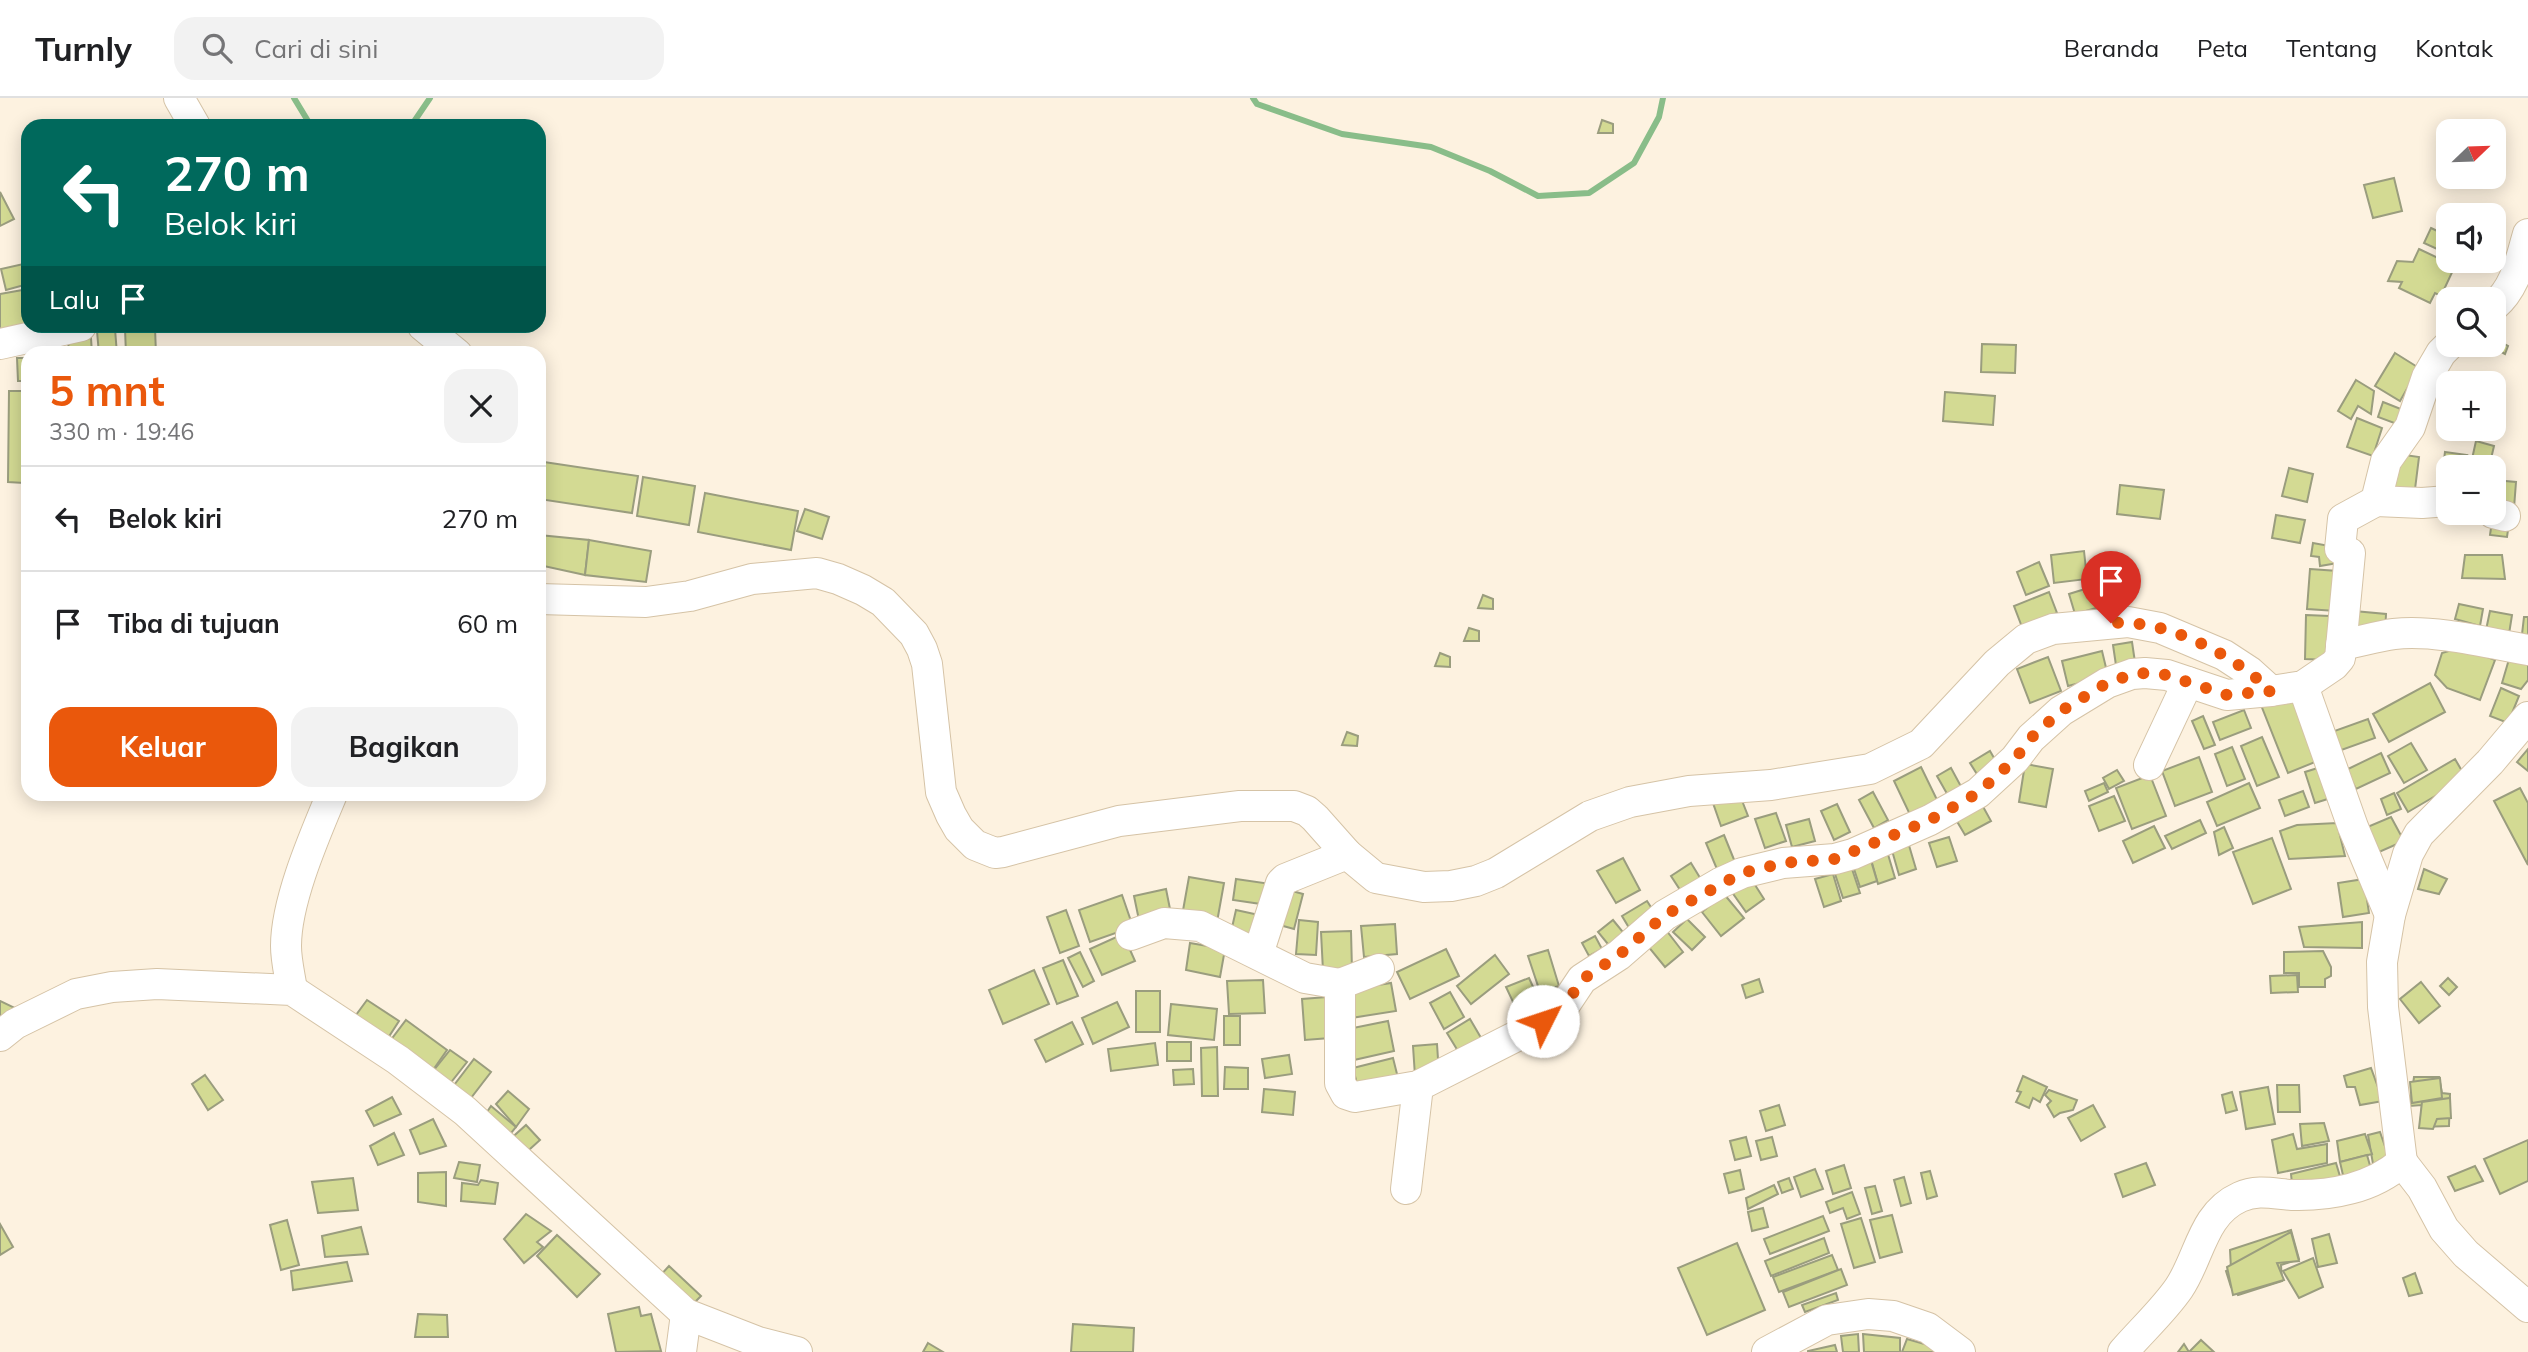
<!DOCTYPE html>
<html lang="id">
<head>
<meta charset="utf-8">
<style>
	:root { --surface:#fff; --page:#f2f2f2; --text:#202124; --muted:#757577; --line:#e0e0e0; --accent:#ea580c }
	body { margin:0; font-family:Mulish,sans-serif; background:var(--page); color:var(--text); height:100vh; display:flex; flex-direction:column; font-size:26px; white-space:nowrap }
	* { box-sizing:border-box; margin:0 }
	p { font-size:23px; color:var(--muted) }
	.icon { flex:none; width:38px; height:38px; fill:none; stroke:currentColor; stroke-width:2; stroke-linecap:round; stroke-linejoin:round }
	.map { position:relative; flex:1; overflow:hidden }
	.drawer { position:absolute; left:21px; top:248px; width:525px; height:455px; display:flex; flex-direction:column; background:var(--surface); border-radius:21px; box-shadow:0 4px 18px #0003 }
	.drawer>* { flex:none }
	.top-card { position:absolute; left:21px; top:21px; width:525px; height:214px; border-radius:21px; box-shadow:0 4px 18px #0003; background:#00695c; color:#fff; overflow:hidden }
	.needle { width:46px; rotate:67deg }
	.fabs { position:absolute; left:2436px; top:21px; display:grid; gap:14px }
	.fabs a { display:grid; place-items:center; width:70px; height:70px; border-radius:14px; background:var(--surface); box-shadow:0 4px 18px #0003; font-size:35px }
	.pin { position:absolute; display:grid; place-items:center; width:60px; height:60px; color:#fff; margin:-72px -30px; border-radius:50% 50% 50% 0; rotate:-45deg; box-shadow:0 0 7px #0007 }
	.pin .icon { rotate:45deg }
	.me { position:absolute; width:77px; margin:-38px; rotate:49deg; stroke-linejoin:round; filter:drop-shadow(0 0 5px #0008) }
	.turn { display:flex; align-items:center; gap:24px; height:147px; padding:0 28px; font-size:32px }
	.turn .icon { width:91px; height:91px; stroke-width:2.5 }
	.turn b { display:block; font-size:49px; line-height:60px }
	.then { display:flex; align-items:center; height:66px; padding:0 28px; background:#0003; gap:14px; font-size:26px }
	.round { display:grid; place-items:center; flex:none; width:74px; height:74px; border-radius:21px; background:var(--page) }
	.head { display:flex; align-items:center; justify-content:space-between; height:119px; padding:0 28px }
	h1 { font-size:42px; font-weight:700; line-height:52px; color:var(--accent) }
	.action { display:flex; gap:14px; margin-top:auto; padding:14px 28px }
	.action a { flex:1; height:80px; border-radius:21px; background:var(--accent); color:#fff; font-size:28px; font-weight:700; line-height:80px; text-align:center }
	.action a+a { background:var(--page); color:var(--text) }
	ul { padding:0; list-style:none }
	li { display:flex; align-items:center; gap:21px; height:105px; padding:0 28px; border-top:2px solid var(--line) }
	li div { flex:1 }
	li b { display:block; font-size:26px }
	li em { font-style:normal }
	header { display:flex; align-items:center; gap:42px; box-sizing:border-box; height:98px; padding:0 35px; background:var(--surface); border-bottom:2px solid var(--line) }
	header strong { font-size:33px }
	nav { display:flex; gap:38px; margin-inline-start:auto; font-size:24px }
	.search { width:490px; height:63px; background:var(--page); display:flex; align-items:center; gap:18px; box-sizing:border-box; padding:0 24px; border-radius:21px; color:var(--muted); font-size:26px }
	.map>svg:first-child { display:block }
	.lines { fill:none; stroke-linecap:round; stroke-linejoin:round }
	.stream { stroke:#89bd89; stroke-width:6 }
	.building { fill:#d3da93; stroke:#9a9d7e; stroke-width:2 }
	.minor-casing { stroke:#d5c3a6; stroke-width:32 }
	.minor { stroke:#fff; stroke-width:30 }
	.route { stroke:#ea580c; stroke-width:12; stroke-dasharray:0 21.6 }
</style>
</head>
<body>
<header>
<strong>Turnly</strong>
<div class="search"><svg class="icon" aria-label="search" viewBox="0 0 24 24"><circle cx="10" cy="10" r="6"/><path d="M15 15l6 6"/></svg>Cari di sini</div>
<nav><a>Beranda</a><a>Peta</a><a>Tentang</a><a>Kontak</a></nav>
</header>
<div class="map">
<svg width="2528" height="1254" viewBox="0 0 2528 1254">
	<rect width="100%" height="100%" fill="#fdf2e0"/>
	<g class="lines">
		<!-- stream -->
		<g class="stream">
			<path d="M294,0L311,28"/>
			<path d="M1253,0L1257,6L1342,36L1431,49L1490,73L1538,98L1589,95L1634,65L1659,19L1663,0"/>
			<path d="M411,28L430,0"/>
		</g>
	</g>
	<!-- building -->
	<g class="building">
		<path d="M1602,22L1613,26V35H1598Z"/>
		<path d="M2394,80L2402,113L2373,120L2364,87Z"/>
		<path d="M0,94L14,121L0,128Z"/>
		<path d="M2431,130L2448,138V156L2424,145Z"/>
		<path d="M2419,151L2455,168L2441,198L2435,195L2430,205L2399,190L2402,184L2388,183L2397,163L2413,164Z"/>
		<path d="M28,165V186L6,192L1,171Z"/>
		<path d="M28,191V228L0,236V196Z"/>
		<path d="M155,230L156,256H126L125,231Z"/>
		<path d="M115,231L117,256H99L97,233Z"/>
		<path d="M91,240L92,256H69L68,242Z"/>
		<path d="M2497,242L2508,248L2505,256L2494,250Z"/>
		<path d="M58,243L62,256H39L37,249Z"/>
		<path d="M1982,246L2016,247L2015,275L1981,274Z"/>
		<path d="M2395,255L2419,270L2400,303L2375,288Z"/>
		<path d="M17,260H28V283H18Z"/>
		<path d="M2356,282L2374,293L2371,316L2358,308L2351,321L2338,313Z"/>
		<path d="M9,293H26L24,385L8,384Z"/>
		<path d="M1945,294L1995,298L1993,327L1943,323Z"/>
		<path d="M2383,304L2411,315L2405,329L2378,319Z"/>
		<path d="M2357,320L2382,330L2373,358L2347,349Z"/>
		<path d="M2476,343L2494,348L2490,365L2472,361Z"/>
		<path d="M2445,354L2467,357L2463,365L2473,369H2448V395L2440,394Z"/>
		<path d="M2398,356L2419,359L2414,399L2393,396Z"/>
		<path d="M544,364L638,378L632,415L539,401Z"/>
		<path d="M2289,370L2313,376L2307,404L2282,398Z"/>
		<path d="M643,379L695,388L689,427L637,418Z"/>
		<path d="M2494,382L2516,384L2514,410L2494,409Z"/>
		<path d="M2120,387L2164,392L2160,421L2117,416Z"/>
		<path d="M705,395L798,413L791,452L698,434Z"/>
		<path d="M805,411L829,419L822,441L797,433Z"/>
		<path d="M2276,417L2305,422L2300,445L2272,440Z"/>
		<path d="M2492,423L2509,425L2507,439L2490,437Z"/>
		<path d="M539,437L589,442L585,477L539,467Z"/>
		<path d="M589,442L651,453L646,484L585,477Z"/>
		<path d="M2313,445L2335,449L2338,465L2320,468L2319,459L2311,458Z"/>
		<path d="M2084,453L2087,481L2054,485L2051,457Z"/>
		<path d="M2465,457H2502L2505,481L2462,480Z"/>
		<path d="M2039,464L2049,488L2026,497L2017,474Z"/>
		<path d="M2310,471L2338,473L2336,513L2307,511Z"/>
		<path d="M2101,486L2107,507L2075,516L2069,496Z"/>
		<path d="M2049,494L2057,515L2022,529L2014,508Z"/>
		<path d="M1483,497L1493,501V511L1478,510Z"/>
		<path d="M2459,506L2483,511L2480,528L2455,521Z"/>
		<path d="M2354,513L2386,516L2385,537L2352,534Z"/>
		<path d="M2490,513L2512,517L2509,536L2486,532Z"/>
		<path d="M2306,517L2329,518L2328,562L2305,561Z"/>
		<path d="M2524,519H2528V546L2521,545Z"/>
		<path d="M1469,530L1479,533V543H1464Z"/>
		<path d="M2132,544L2136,571L2117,574L2113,547Z"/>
		<path d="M2462,549L2495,562L2480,602L2447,590L2435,577L2442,555Z"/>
		<path d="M2512,551L2528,556V582L2521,591L2502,585Z"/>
		<path d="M2102,553L2108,578L2068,588L2062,563Z"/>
		<path d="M1440,555L1450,559V569L1435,568Z"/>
		<path d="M2048,559L2061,593L2030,605L2017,571Z"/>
		<path d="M2430,585L2445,614L2389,644L2373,616Z"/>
		<path d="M2501,590L2519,598L2508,625L2490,618Z"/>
		<path d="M2294,594L2320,662L2288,675L2261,607Z"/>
		<path d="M2244,612L2251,630L2220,642L2213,624Z"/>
		<path d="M2203,618L2215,647L2204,651L2192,623Z"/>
		<path d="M2368,621L2375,640L2333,655L2326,636Z"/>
		<path d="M1347,634L1358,638L1357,648L1342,647Z"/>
		<path d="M2262,639L2279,679L2257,688L2241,648Z"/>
		<path d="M2411,645L2427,672L2404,685L2388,658Z"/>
		<path d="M2232,649L2245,681L2227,688L2215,656Z"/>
		<path d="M2528,651V673L2517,664Z"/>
		<path d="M1990,653L2001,672L1982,684L1970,665Z"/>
		<path d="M2381,655L2390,675L2356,691L2346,672Z"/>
		<path d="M2199,659L2212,694L2175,708L2162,673Z"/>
		<path d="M2455,661L2466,680L2408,714L2397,695Z"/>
		<path d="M2025,666L2053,671L2046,709L2019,704Z"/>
		<path d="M2324,668L2334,699L2315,705L2305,674Z"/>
		<path d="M1921,669L1941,710L1913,723L1894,683Z"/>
		<path d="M1951,670L1964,694L1950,701L1937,678Z"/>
		<path d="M2117,672L2124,683L2109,691L2103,680Z"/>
		<path d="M2150,677L2166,718L2132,731L2116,690Z"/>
		<path d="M2104,685L2108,694L2089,703L2085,693Z"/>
		<path d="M2249,685L2260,710L2217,728L2207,704Z"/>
		<path d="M2520,690L2528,705V767L2494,703Z"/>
		<path d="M2303,693L2309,709L2285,718L2279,702Z"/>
		<path d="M1873,694L1888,722L1874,730L1859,702Z"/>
		<path d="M1739,695L1748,718L1721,728L1713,705Z"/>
		<path d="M2394,695L2401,711L2387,717L2381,701Z"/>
		<path d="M2114,698L2125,723L2099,733L2089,708Z"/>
		<path d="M1981,705L1991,723L1965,737L1955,720Z"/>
		<path d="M1837,706L1850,734L1834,742L1821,713Z"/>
		<path d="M1776,715L1786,743L1765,750L1755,721Z"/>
		<path d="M2391,719L2404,743L2370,758L2358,733Z"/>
		<path d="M1809,721L1815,743L1792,749L1786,727Z"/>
		<path d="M2200,722L2206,735L2172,751L2165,738Z"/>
		<path d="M2337,725L2345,758L2289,761L2280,733L2297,727Z"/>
		<path d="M2154,728L2165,750L2133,765L2123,743Z"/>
		<path d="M2224,729L2233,750L2219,757L2214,734Z"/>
		<path d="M1724,737L1737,769L1719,776L1706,745Z"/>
		<path d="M1949,739L1957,763L1937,769L1929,745Z"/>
		<path d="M2272,740L2291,791L2253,806L2233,754Z"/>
		<path d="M1908,744L1916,771L1899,777L1891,749Z"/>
		<path d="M1887,753L1895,780L1878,786L1870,758Z"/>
		<path d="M1869,756L1877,783L1860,789L1851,762Z"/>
		<path d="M1623,760L1640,792L1616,805L1597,773Z"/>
		<path d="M1691,765L1705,788L1686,801L1671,778Z"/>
		<path d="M1851,768L1860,795L1843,800L1834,773Z"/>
		<path d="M2424,771L2447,781L2439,796L2418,791Z"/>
		<path d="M1748,776L1764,801L1746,814L1729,790Z"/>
		<path d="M1833,776L1841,803L1824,809L1815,781Z"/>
		<path d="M1189,779L1224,785L1217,824L1182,818Z"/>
		<path d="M1236,781L1271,786L1268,807L1233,802Z"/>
		<path d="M2364,781L2369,815L2343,819L2338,785Z"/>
		<path d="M1166,791L1171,816L1139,822L1134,798Z"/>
		<path d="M1285,791L1303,796L1294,831L1276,826Z"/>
		<path d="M1724,796L1744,820L1721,838L1702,814Z"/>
		<path d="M1122,797L1133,829L1090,844L1079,812Z"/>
		<path d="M1647,803L1656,817L1631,833L1622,818Z"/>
		<path d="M1066,812L1079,848L1060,855L1047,819Z"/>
		<path d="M1236,812L1259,817L1254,839L1231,834Z"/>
		<path d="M1687,821L1705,839L1692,852L1673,834Z"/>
		<path d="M1299,822L1318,824L1316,857L1296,856Z"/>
		<path d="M1613,822L1627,839L1612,851L1598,834Z"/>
		<path d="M2362,824V850L2304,849L2299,829Z"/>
		<path d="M1395,826L1397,856L1364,859L1361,828Z"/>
		<path d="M1666,832L1683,854L1665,869L1647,847Z"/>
		<path d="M1351,833L1352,872L1323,873L1321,834Z"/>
		<path d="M1123,836L1135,863L1102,877L1090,851Z"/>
		<path d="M1595,838L1602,851L1589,858L1582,845Z"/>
		<path d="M1190,845L1225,851L1220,879L1186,872Z"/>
		<path d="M1446,851L1459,878L1410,901L1397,874Z"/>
		<path d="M1548,852L1559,888L1540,894L1528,858Z"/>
		<path d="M2323,853L2331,869V878L2325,881V889H2299V875H2284V854Z"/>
		<path d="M1080,854L1094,883L1083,889L1068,860Z"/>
		<path d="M1495,857L1509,876L1471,906L1457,888Z"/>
		<path d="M1063,862L1078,898L1057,906L1043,870Z"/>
		<path d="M1034,872L1049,906L1003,926L989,892Z"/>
		<path d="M2297,877L2298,894L2271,895L2270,878Z"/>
		<path d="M1529,880L1545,915L1523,925L1506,889Z"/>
		<path d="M2448,880L2457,889L2449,897L2440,888Z"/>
		<path d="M1759,881L1763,894L1746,900L1742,887Z"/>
		<path d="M1263,882L1265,915L1229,916L1227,883Z"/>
		<path d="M2421,884L2440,908L2419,925L2400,901Z"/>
		<path d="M1391,885L1396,913L1351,920L1346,892Z"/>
		<rect x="1136" y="893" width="24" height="41"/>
		<path d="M1450,894L1464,919L1444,931L1430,905Z"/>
		<path d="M1327,899L1330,940L1305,942L1302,901Z"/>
		<path d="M367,902L399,923L388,940L356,917Z"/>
		<path d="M0,903L17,911L0,921Z"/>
		<path d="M1117,904L1129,929L1093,946L1082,920Z"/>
		<path d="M1171,906L1217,911L1214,942L1168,937Z"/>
		<rect x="1224" y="918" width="16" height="29"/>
		<path d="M1470,921L1484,945L1461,958L1447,935Z"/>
		<path d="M406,922L447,952L426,982L384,951Z"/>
		<path d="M1388,923L1394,953L1354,962L1348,931Z"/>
		<path d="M1072,924L1083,946L1046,964L1035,942Z"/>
		<rect x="1167" y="944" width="24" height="19"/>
		<path d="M1155,945L1158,967L1111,973L1108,951Z"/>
		<path d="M1437,946L1439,976L1415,978L1413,948Z"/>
		<path d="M1217,949L1218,998H1202L1201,950Z"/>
		<path d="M450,952L467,964L445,992L426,982Z"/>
		<path d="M1289,957L1292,976L1265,980L1262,961Z"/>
		<path d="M1393,960L1398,980L1358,990L1353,970Z"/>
		<path d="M474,961L491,974L464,1009L448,995Z"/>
		<path d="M1225,969L1248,970V991H1224Z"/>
		<path d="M2371,970L2383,1003L2360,1007L2355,989H2347L2344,978Z"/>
		<path d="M1193,971L1194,986L1174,987L1173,972Z"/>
		<path d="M205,977L223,1002L208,1012L192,986Z"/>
		<path d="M2023,978L2047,989L2040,1004L2033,1000L2029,1010L2016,1004L2021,994L2017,993Z"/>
		<path d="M2414,979H2439L2442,995L2450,996L2449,1028L2420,1029L2422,1007L2410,1008Z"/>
		<path d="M2440,980L2442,1000L2412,1005L2410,984Z"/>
		<path d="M2277,987H2299L2300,1014H2278Z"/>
		<path d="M2268,989L2275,1026L2246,1031L2240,994Z"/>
		<path d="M1264,991L1295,994L1293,1017L1262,1014Z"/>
		<path d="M2049,992L2077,1002L2073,1012L2060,1015L2054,1019L2047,1007L2051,1003L2045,997Z"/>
		<path d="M508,993L529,1011L516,1029L496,1006Z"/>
		<path d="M2232,994L2237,1012L2226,1015L2222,997Z"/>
		<path d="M392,999L401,1016L374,1028L366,1013Z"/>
		<path d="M2450,1000L2451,1020L2437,1021L2433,1031L2419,1030L2422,1004Z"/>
		<path d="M1779,1007L1785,1027L1766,1033L1760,1013Z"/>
		<path d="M2093,1007L2105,1029L2081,1043L2068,1020Z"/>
		<path d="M491,1008L516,1029L503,1045L481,1023Z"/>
		<path d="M433,1021L446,1048L420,1056L410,1032Z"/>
		<path d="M2324,1025L2329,1043L2302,1048L2300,1026Z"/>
		<path d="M526,1027L540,1042L520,1060L506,1045Z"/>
		<path d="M2380,1034L2388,1057L2373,1066L2368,1037Z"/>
		<path d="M394,1035L404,1057L378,1067L370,1048Z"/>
		<path d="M2293,1036L2297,1051L2327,1046V1065L2278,1075L2272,1042Z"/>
		<path d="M2365,1036L2372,1056L2340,1064L2337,1043Z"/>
		<path d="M1746,1039L1751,1058L1735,1062L1730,1043Z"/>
		<path d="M1772,1039L1777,1058L1761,1062L1756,1043Z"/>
		<path d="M2528,1042V1083L2500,1096L2484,1061Z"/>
		<path d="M2367,1057L2373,1078L2345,1086L2340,1064Z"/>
		<path d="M459,1064L480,1067L477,1084L454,1080Z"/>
		<path d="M2146,1065L2155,1087L2123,1099L2115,1076Z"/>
		<path d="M2336,1065L2342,1085L2293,1095L2291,1076Z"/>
		<path d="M1844,1067L1851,1090L1833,1096L1826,1073Z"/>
		<path d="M2475,1068L2483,1083L2455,1093L2448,1079Z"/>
		<path d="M1815,1071L1823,1091L1801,1099L1794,1079Z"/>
		<path d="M1740,1072L1744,1091L1729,1095L1724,1076Z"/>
		<path d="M1930,1073L1937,1098L1927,1101L1921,1075Z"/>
		<path d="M446,1074V1108L418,1104V1075Z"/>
		<path d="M1904,1079L1911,1105L1901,1108L1894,1082Z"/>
		<path d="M353,1080L358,1112L318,1115L312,1084Z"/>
		<path d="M1789,1080L1793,1091L1782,1095L1778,1084Z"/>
		<path d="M481,1082L498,1085L495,1106L461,1103L462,1085L478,1087Z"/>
		<path d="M1774,1087L1778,1096L1748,1111L1746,1100Z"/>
		<path d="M1875,1088L1882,1113L1872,1116L1865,1090Z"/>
		<path d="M1852,1094L1860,1116L1847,1121L1843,1110L1830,1115L1826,1104Z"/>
		<path d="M1763,1110L1768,1129L1752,1133L1748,1114Z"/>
		<path d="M526,1116L551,1133L537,1144L543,1149L524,1165L504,1141Z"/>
		<path d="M1892,1117L1902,1154L1880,1160L1870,1122Z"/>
		<path d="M1823,1118L1829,1133L1770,1156L1764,1141Z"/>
		<path d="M1861,1120L1875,1164L1854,1170L1841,1126Z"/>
		<path d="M287,1122L299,1167L281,1172L270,1127Z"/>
		<path d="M0,1126L13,1149L0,1157Z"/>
		<path d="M361,1129L368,1156L325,1159L322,1138Z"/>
		<path d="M2291,1132L2299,1161L2281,1167L2282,1183L2238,1197L2231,1189L2226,1173L2231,1171L2230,1152Z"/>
		<path d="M2291,1134L2299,1163L2277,1165L2284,1182L2233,1197L2227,1169Z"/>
		<path d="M2329,1136L2337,1165L2318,1169L2312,1141Z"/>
		<path d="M557,1137L600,1176L577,1199L537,1158Z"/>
		<path d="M1824,1140L1829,1155L1771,1178L1765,1163Z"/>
		<path d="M1737,1145L1765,1212L1707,1237L1678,1170Z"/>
		<path d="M1832,1157L1838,1172L1779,1194L1773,1179Z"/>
		<path d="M2313,1160L2323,1189L2299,1200L2283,1173Z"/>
		<path d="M347,1164L352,1183L293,1192L291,1173Z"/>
		<path d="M669,1168L701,1198L688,1211L658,1180Z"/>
		<path d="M1841,1171L1847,1187L1789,1209L1783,1194Z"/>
		<path d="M2415,1175L2422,1195L2409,1198L2403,1180Z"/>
		<path d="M1836,1195L1838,1202L1805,1214L1802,1207Z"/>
		<path d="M639,1209L641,1218L651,1216L661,1253L616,1254L608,1216Z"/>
		<path d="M418,1216L447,1217L448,1239H415Z"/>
		<path d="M1073,1226L1134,1230L1133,1254H1071Z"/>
		<path d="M1858,1236L1859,1254H1843L1841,1238Z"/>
		<path d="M1863,1236L1900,1240V1254H1864Z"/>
		<path d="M1907,1241L1935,1249L1933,1254H1902Z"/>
		<path d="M2201,1242L2214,1254H2178L2184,1246L2189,1254Z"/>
		<path d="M928,1245L943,1254H923Z"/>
		<path d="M1835,1247L1837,1254H1808V1253Z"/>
	</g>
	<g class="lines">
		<!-- minor casing -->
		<g class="minor-casing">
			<g id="minor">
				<path d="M179,0L195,28"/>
				<path d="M2494,208C2516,189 2520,163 2528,136"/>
				<path d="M423,228L457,256"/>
				<path d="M0,246L81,228"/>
				<path d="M2376,403L2422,405L2448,403"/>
				<path d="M2493,415L2505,418"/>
				<path d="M539,501L646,504L690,498L752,481L817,475L838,481L863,492L883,504L914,536L922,551L927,566L941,694L951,717L959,731L975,747L995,755L1003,754L1119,723L1240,708H1294L1307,713L1315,720L1347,756L1376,780L1424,789L1451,788L1476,783L1496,775L1590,718L1630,704L1689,693L1771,687L1870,671L1921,646L1997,565L2026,541L2053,531L2128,524L2160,530L2224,557L2250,574L2271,593"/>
				<path d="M2341,547C2359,544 2377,538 2394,536C2433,531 2489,545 2528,552"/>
				<path d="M2303,588L2353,729L2390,817"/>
				<path d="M2149,667L2188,584"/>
				<path d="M1131,837L1164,825L1200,828L1305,880L1340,886V985L1346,996L1355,999L1418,988L1558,917L1582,881L1619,857L1665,817L1720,785L1742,775L1783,765L1835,761L1853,756L1930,722L1978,695L2015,661L2031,640L2061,613L2107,585L2132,576L2145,575L2167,577L2227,597L2271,593L2303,588L2334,567L2340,560L2350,455L2340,451L2343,421L2376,403L2386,363L2410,329L2427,279L2441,255L2449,247"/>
				<path d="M1258,856L1281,785L1285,781L1347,756"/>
				<path d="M1340,886L1379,871"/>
				<path d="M292,892C290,878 286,863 286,848C286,803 314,739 332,696"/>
				<path d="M0,938L15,926L76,896L112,889L157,886L292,892L398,962L465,1013L686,1216L758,1244L797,1254"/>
				<path d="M2402,1064L2422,1090L2444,1131L2466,1156L2528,1209"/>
				<path d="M1406,1091L1418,988"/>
				<path d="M681,1254L686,1216"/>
				<path d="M1767,1254L1827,1222L1868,1216L1893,1218L1928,1230L1960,1254"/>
				<path d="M2123,1254C2141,1233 2164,1212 2179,1190C2200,1159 2202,1116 2240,1099C2257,1091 2275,1096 2292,1097C2331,1098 2373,1090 2402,1064L2383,909L2382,864L2390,817L2408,756L2419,736L2490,664L2528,619"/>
			</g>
		</g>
		<!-- minor -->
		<use href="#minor" class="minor"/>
	</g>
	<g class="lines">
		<!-- route -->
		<path class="route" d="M1543,923L1558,917L1583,881L1619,857L1665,817L1742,775L1783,765L1835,761L1930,722L1978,695L2015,661L2031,640L2061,613L2107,585L2133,576L2145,575L2167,577L2227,597L2271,593C2232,556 2167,521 2111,525"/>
	</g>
</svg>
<div class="fabs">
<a><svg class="needle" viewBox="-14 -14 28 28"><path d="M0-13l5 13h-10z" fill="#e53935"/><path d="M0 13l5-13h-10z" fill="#757577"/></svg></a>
<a><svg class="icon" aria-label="sound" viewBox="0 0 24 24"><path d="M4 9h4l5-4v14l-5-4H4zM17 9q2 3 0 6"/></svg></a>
<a><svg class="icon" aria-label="search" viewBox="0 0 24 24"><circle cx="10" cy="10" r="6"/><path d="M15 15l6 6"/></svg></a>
<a>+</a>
<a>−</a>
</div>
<div class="pin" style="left:2111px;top:525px;background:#d93025"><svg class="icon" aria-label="arrive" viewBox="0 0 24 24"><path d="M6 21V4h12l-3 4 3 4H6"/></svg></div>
<svg class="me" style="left:1543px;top:923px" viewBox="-20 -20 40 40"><circle r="19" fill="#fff"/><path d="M0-13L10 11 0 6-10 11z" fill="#ea580c"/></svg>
<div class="top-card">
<div class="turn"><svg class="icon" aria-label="left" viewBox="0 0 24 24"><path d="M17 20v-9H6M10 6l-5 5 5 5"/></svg><div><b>270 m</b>Belok kiri</div></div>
<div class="then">Lalu<svg class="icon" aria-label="arrive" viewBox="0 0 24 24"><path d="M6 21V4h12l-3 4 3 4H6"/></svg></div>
</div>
<section class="drawer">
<div class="head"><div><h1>5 mnt</h1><p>330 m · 19:46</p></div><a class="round"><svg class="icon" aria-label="close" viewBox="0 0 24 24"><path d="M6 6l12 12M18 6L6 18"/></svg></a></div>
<ul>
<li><svg class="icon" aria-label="left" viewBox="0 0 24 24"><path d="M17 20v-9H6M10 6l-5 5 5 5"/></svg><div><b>Belok kiri</b></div><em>270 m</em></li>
<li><svg class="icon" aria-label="arrive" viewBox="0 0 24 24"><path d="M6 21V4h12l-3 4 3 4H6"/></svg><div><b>Tiba di tujuan</b></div><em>60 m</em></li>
</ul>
<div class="action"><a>Keluar</a><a>Bagikan</a></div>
</section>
</div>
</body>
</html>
